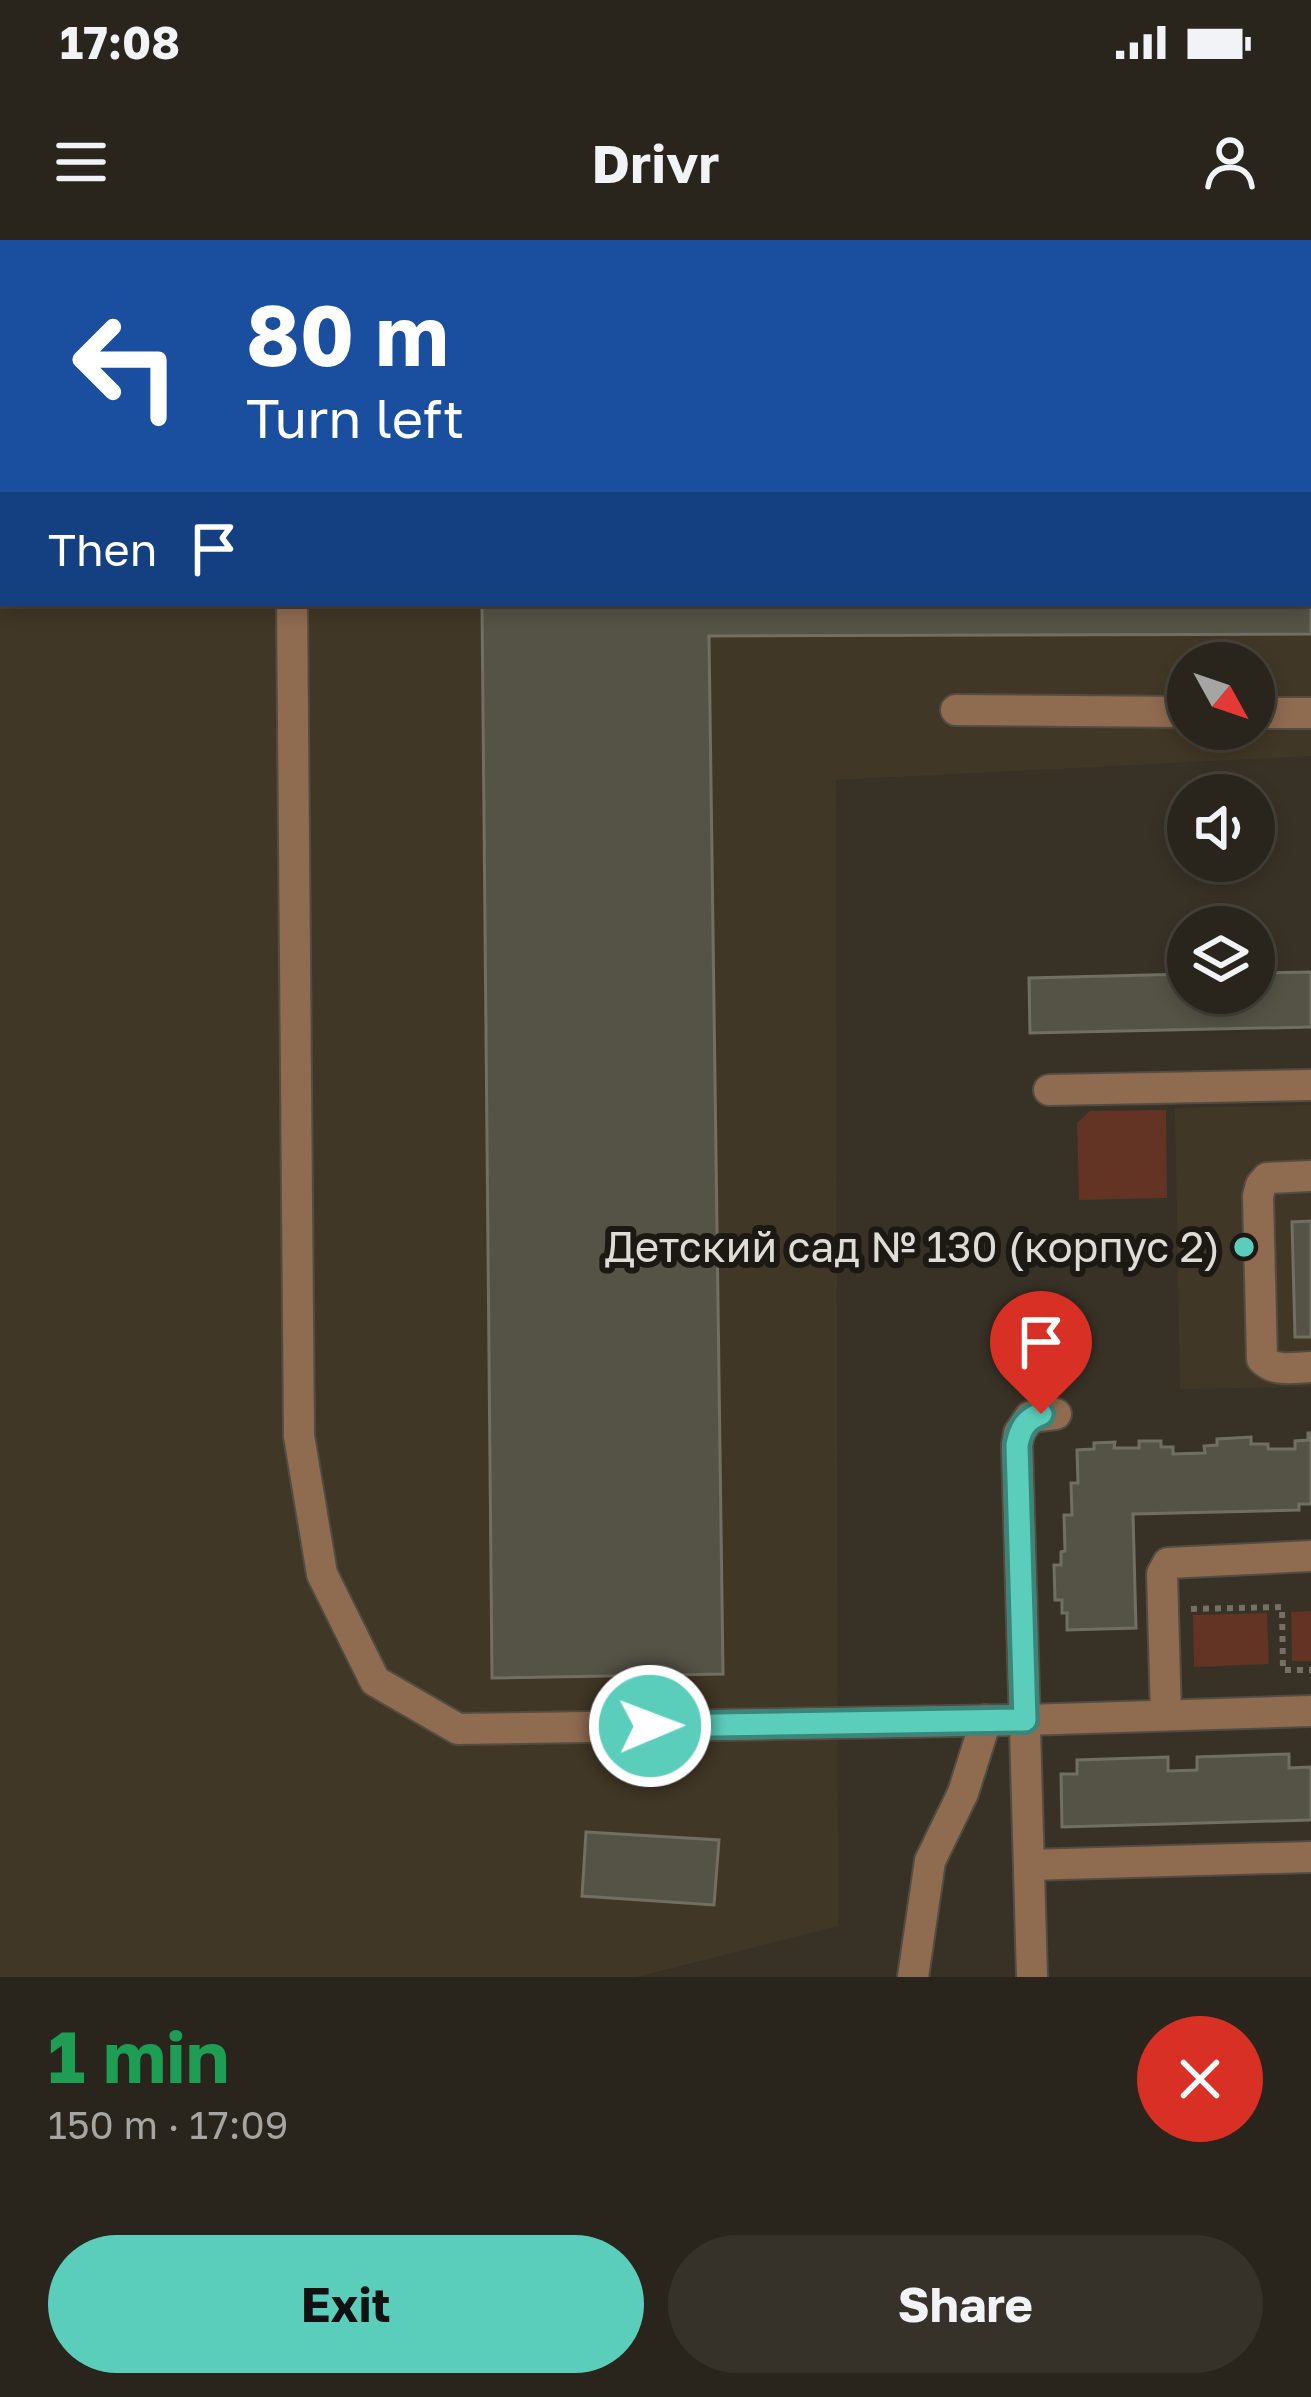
<!DOCTYPE html>
<html lang="en">
<head>
<meta charset="utf-8">
<style>
	:root { --surface:#2a251c; --page:#363129; --text:#f1f3f6; --muted:#a5a5a3; --line:#46423b; --accent:#5bcebb }
	body { margin:0; font-family:"Golos Text",sans-serif; background:var(--page); color:var(--text); height:100vh; display:flex; flex-direction:column; font-size:45px; white-space:nowrap }
	* { box-sizing:border-box; margin:0 }
	p { font-size:39px; color:var(--muted) }
	.icon { flex:none; width:66px; height:66px; fill:none; stroke:currentColor; stroke-width:2; stroke-linecap:round; stroke-linejoin:round }
	.map { position:relative; height:1737px; overflow:hidden }
	.side { display:flex; flex-direction:column; background:var(--surface); flex:1 }
	.side>* { flex:none }
	.guide { position:absolute; left:0px; top:0px; width:1311px; height:366px; box-shadow:0 6px 18px #0003,0 0 0 3px var(--line); background:#1a4fa0; color:#fff; overflow:hidden }
	.needle { width:78px; rotate:130deg }
	.fabs { position:absolute; left:1167px; top:402px; display:grid; gap:24px }
	.fabs a { display:grid; place-items:center; width:108px; height:108px; border-radius:50%; background:var(--surface); box-shadow:0 6px 18px #0003,0 0 0 3px var(--line); font-size:60px }
	.pin { position:absolute; display:grid; place-items:center; width:102px; height:102px; color:#fff; margin:-123px -51px; border-radius:50% 50% 50% 0; rotate:-45deg; box-shadow:0 0 12px #0007 }
	.pin .icon { rotate:45deg }
	.me { position:absolute; width:132px; margin:-66px; rotate:89deg; stroke-linejoin:round; filter:drop-shadow(0 0 9px #0008) }
	.turn { display:flex; align-items:center; gap:42px; height:252px; padding:0 48px; font-size:54px }
	.turn .icon { width:156px; height:156px; stroke-width:2.5 }
	.turn b { display:block; font-size:84px; line-height:102px }
	.then { display:flex; align-items:center; height:114px; padding:0 48px; background:#0003; gap:24px; font-size:45px }
	.round { display:grid; place-items:center; flex:none; width:126px; height:126px; border-radius:63px; background:var(--page) }
	.headline { display:flex; align-items:center; justify-content:space-between; height:204px; padding:0 48px }
	h1 { font-size:72px; font-weight:700; line-height:90px; color:#1e9e55 }
	.action { display:flex; gap:24px; margin-top:auto; padding:24px 48px }
	.action a { flex:1; height:138px; border-radius:72px; background:var(--accent); color:#111; font-size:48px; font-weight:700; line-height:138px; text-align:center }
	.action a+a { background:var(--page); color:var(--text) }
	.status { display:flex; justify-content:space-between; align-items:center; height:84px; padding:0 60px; background:var(--surface); direction:ltr }
	.status svg { height:33px; fill:currentColor }
	header { display:flex; justify-content:space-between; align-items:center; height:156px; padding:0 48px; background:var(--surface); font-size:54px; font-weight:700 }
	.map>svg:first-child { display:block }
	.built { fill:#413726; fill-rule:evenodd }
	.green { fill:#633323 }
	.building { fill:#555346; stroke:#716f61; stroke-width:3 }
	.lines { fill:none; stroke-linecap:round; stroke-linejoin:round }
	.minor-casing { stroke:#534c42; stroke-width:34 }
	.path { stroke:#756f66; stroke-width:6; stroke-dasharray:6 6; stroke-linecap:butt }
	.minor { stroke:#8f6b50; stroke-width:30 }
	.route-casing { stroke:#3b867a; stroke-width:30 }
	.route { stroke:#5bcebb; stroke-width:21 }
	.poi-dot { fill:#5bcebb; stroke:#1c1914; stroke-width:4.5 }
	.labels { text-anchor:middle; stroke-width:12; stroke-linejoin:round; paint-order:stroke }
	.poi-label { font-size:42px; fill:#e0dcd5; stroke:#1c1914; text-anchor:end }
</style>
</head>
<body>
<div class="status"><b>17:08</b><svg viewBox="0 0 49 12"><path d="M0 12V9h3v3zM5 12V6h3v6zM10 12V3h3v9zM15 12V0h3v12zM26 1h20v11H26zM47 4h2v5h-2z"/></svg></div>
<header><svg class="icon" aria-label="menu" viewBox="0 0 24 24"><path d="M4 6h16M4 12h16M4 18h16"/></svg>Drivr<svg class="icon" aria-label="person" viewBox="0 0 24 24"><circle cx="12" cy="8" r="4"/><path d="M4 21q1-7 8-7t8 7"/></svg></header>
<div class="map">
<svg width="1311" height="1737" viewBox="0 0 1311 1737">
	<rect width="100%" height="100%" fill="#383126"/>
	<!-- built -->
	<g class="built">
		<path d="M14,0H1311V516L836,540L838,1686L637,1737H0V10L3,8V363H1308V3H10ZM1188,423H1254V489H1188Z"/>
		<path d="M1311,865V1147L1180,1149L1175,868Z"/>
	</g>
	<!-- green -->
	<g class="green">
		<path d="M1166,870L1167,958L1079,960L1077,883L1090,871Z"/>
		<path d="M1311,1371V1421H1292L1291,1372Z"/>
		<path d="M1267,1373L1269,1424L1194,1427L1193,1375Z"/>
	</g>
	<!-- building -->
	<g class="building">
		<path d="M1308,84H1311V394L709,396L723,1434L492,1438L482,363H1308Z"/>
		<path d="M1311,732V787L1030,793L1029,738L1188,734V753H1254V733Z"/>
		<path d="M1311,981V1097H1295L1292,982Z"/>
		<path d="M1308,1193H1311V1264H1299V1270L1133,1274L1136,1388L1067,1390V1373H1062V1360H1055L1054,1325H1061V1312L1065,1311L1064,1275H1072L1071,1243H1078L1077,1210L1094,1209V1203L1115,1202L1114,1208H1139V1201H1161V1207H1173V1214L1205,1213L1204,1206L1217,1205V1199L1251,1197V1204H1268V1209H1295V1201L1308,1200Z"/>
		<path d="M1289,1514V1528L1311,1527V1580L1062,1587L1061,1534H1077V1520L1168,1517V1531L1197,1530V1517Z"/>
		<path d="M586,1592L719,1600L714,1665L582,1656Z"/>
	</g>
	<g class="lines">
		<!-- minor casing -->
		<g class="minor-casing">
			<g id="minor">
				<path d="M903,0L911,3"/>
				<path d="M26,3L31,0"/>
				<path d="M388,3L392,0"/>
				<path d="M509,3L513,0"/>
				<path d="M0,30L3,23"/>
				<path d="M1308,41H1311"/>
				<path d="M0,118L3,131"/>
				<path d="M292,363L299,1196L322,1334L375,1441L458,1489L1025,1480L1311,1471"/>
				<path d="M956,470L1188,472"/>
				<path d="M1254,473H1311"/>
				<path d="M1049,850L1311,845"/>
				<path d="M1311,936L1267,938L1261,945L1258,956L1262,1119C1274,1132 1294,1128 1311,1127"/>
				<path d="M1166,1475L1162,1334L1168,1323L1311,1316"/>
				<path d="M1029,1625L1311,1617"/>
				<path d="M913,1737L930,1621L963,1553L986,1480"/>
				<path d="M1032,1737L1017,1205L1019,1193L1030,1177L1056,1174"/>
			</g>
		</g>
		<!-- path -->
		<path class="path" d="M1191,1369L1282,1367L1283,1430H1311"/>
		<!-- minor -->
		<use href="#minor" class="minor"/>
	</g>
	<g class="lines">
		<!-- route casing -->
		<g class="route-casing">
			<path id="route" d="M650,1486L1025,1480L1017,1205C1020,1190 1025,1179 1041,1174"/>
		</g>
		<!-- route -->
		<use href="#route" class="route"/>
	</g>
	<!-- markers -->
	<circle class="poi-dot" cx="1244" cy="1007" r="12"/>
	<g class="labels">
		<!-- poi labels -->
		<g class="poi-label">
			<text x="1220" y="1022">Детский сад № 130 (корпус 2)</text>
		</g>
	</g>
</svg>
<div class="fabs">
<a><svg class="needle" viewBox="-14 -14 28 28"><path d="M0-13l5 13h-10z" fill="#e53935"/><path d="M0 13l5-13h-10z" fill="#a5a5a3"/></svg></a>
<a><svg class="icon" aria-label="sound" viewBox="0 0 24 24"><path d="M4 9h4l5-4v14l-5-4H4zM17 9q2 3 0 6"/></svg></a>
<a><svg class="icon" aria-label="layers" viewBox="0 0 24 24"><path d="M12 4l9 5-9 5-9-5zM3 14l9 5 9-5"/></svg></a>
</div>
<div class="pin" style="left:1041px;top:1174px;background:#d93025"><svg class="icon" aria-label="arrive" viewBox="0 0 24 24"><path d="M6 21V4h12l-3 4 3 4H6"/></svg></div>
<svg class="me" style="left:650px;top:1486px" viewBox="-20 -20 40 40"><circle r="17" fill="#5bcebb" stroke="#fff" stroke-width="3"/><path d="M0-11L8 9 0 5-8 9z" fill="#fff"/></svg>
<div class="guide">
<div class="turn"><svg class="icon" aria-label="left" viewBox="0 0 24 24"><path d="M17 20v-9H6M10 6l-5 5 5 5"/></svg><div><b>80 m</b>Turn left</div></div>
<div class="then">Then<svg class="icon" aria-label="arrive" viewBox="0 0 24 24"><path d="M6 21V4h12l-3 4 3 4H6"/></svg></div>
</div>
</div>
<section class="side">
<div class="headline"><div><h1>1 min</h1><p>150 m · 17:09</p></div><a class="round" style="background:#d93025;color:#fff"><svg class="icon" aria-label="close" viewBox="0 0 24 24"><path d="M6 6l12 12M18 6L6 18"/></svg></a></div>
<div class="action"><a>Exit</a><a>Share</a></div>
</section>
</body>
</html>
